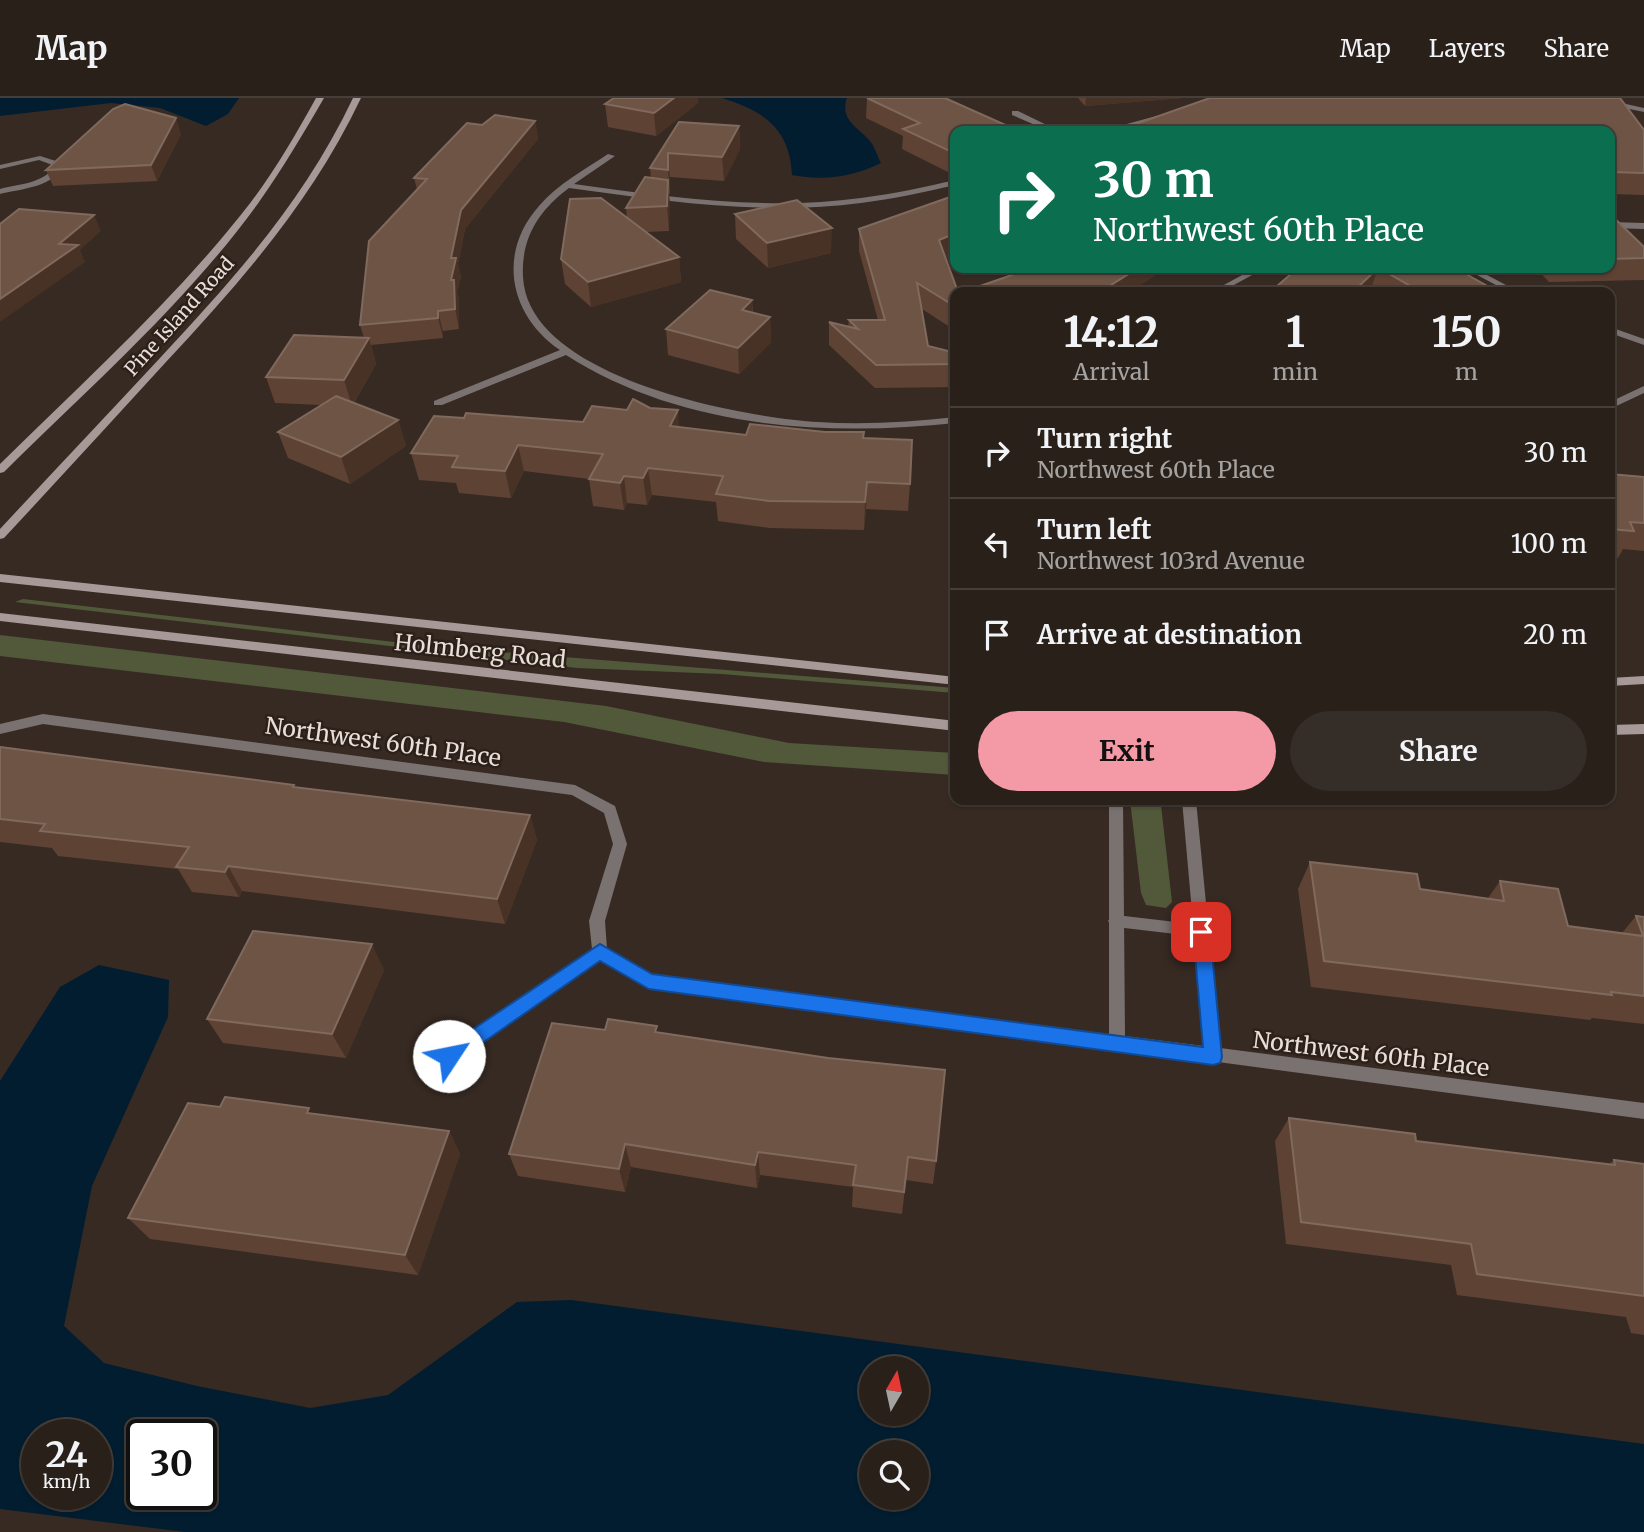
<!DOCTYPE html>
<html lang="en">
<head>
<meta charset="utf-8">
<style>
	:root { --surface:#29201a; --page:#352d27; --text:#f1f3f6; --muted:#a5a3a2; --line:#453e39; --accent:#f49aa6 }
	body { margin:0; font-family:Merriweather,serif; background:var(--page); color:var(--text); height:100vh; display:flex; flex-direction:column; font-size:26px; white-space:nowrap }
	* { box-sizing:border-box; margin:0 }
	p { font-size:23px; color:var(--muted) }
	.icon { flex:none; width:38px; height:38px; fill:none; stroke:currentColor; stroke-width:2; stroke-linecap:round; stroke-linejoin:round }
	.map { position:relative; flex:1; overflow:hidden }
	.details { position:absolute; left:950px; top:189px; width:665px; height:518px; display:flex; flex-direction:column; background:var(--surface); border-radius:14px; box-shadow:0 2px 5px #0004,0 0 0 2px var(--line) }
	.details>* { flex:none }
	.hud { position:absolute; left:950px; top:28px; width:665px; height:147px; border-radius:14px; box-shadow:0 2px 5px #0004,0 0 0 2px var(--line); background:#0b6e4f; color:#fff; overflow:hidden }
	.needle { width:46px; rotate:9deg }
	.buttons { position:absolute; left:859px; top:1258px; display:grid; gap:14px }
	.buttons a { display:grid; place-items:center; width:70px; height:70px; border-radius:50%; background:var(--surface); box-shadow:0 2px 5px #0004,0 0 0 2px var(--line); font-size:35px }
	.speed { position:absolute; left:21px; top:1321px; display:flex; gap:14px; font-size:35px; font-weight:700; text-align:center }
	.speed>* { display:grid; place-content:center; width:91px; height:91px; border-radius:50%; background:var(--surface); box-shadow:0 2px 5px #0004,0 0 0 2px var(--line); line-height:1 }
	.speed small { font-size:18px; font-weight:400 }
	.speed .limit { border:4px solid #111; border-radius:10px; background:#fff; color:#111 }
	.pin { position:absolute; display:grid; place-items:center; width:60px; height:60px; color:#fff; margin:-30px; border-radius:14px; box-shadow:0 4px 10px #0006 }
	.me { position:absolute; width:77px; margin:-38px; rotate:56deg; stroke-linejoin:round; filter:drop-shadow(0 0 5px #0008) }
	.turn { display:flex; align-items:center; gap:24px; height:147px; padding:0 28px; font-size:32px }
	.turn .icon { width:91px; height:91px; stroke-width:2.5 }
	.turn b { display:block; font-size:49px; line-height:60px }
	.eta { display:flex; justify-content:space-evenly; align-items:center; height:119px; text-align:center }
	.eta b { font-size:42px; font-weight:700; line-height:49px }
	.action { display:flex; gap:14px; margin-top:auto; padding:14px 28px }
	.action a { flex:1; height:80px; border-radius:42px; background:var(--accent); color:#111; font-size:28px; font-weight:700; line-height:80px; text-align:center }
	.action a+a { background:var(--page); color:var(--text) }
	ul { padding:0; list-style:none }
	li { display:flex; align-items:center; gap:21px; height:91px; padding:0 28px; border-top:2px solid var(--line) }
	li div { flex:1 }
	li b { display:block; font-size:26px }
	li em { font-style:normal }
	header { display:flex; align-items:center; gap:42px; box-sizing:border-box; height:98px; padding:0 35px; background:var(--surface); border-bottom:2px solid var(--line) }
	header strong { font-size:33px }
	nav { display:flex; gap:38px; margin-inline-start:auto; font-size:24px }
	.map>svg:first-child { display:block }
	.green { fill:#51593a }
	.water { fill:#021d30; fill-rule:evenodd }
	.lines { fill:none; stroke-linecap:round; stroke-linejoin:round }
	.lane { fill:#7a7271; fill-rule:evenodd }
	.street { fill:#7a7271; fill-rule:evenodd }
	.secondary { fill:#a69997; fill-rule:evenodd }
	.wall { fill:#5e4334 }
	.shaded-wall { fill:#483225 }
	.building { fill:#6d5445; stroke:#80695d; stroke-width:2 }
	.route { fill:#1a73e8; stroke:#114b97; stroke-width:2 }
	.labels { text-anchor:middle; stroke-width:5; stroke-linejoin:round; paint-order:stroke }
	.far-street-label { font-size:19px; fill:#e8dfda; stroke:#2c2019 }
	.street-label { font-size:23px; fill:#e8dfda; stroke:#2c2019 }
</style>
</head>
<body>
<header>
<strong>Map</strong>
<nav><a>Map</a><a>Layers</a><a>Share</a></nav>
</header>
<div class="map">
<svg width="1644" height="1434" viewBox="0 0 1644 1434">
	<rect width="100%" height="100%" fill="#372a23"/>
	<!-- green -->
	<g class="green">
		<path d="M23,501L437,549L955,590V595L722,576L577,570L15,504Z"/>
		<path d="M0,537L606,608L789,645L955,655V677L764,664L564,624L0,558Z"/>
		<path d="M1130,702H1157L1161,707L1172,804L1166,810L1146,807L1141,795Z"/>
	</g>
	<!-- water -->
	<g class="water">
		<path d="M0,0H239L228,16L206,28L160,10L111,5L0,18Z"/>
		<path d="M722,0H847C839,22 859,30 870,43C875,49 877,58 881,65C852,79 824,83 792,77C790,30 763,13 722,0Z"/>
		<path d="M99,867L169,882L168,919L92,1088L64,1228L104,1265L197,1288L310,1310L388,1297L517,1204L571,1202L1644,1346V1434H185L0,1411V983L60,889ZM872,1270H917V1316H872ZM37,1337H96V1396H37ZM142,1337H201V1396H142ZM872,1354H917V1400H872Z"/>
	</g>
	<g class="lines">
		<!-- lane -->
		<path class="lane" d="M1116,817L1201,827L1206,829L1209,833L1206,837L1201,839L1116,829L1111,827L1108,823L1111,819Z"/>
		<!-- street -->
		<g class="street">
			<path d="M1608,2L1644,10V14L1605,6Z"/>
			<path d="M1012,13H1018L1059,33H1049L1012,17Z"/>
			<path d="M1160,17L1164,19L1163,21L1113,33H1101Z"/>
			<path d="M608,56L615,58L574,86C668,99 766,113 861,100C893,96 924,89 956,82V87C924,94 893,101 861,105C764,118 665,103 569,90C538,113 521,141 523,179C528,280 740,319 818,324C864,327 910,324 956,319V325C825,339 680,330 566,257L442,307H434V303L560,252C509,217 497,155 539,108C558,86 584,72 608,56Z"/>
			<path d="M40,58L62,65C59,89 19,91 0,96V91C18,86 43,86 55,68L39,62L0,71V67Z"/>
			<path d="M1610,124L1644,125V131L1610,130Z"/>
			<path d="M1255,170H1265L1221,194H1211Z"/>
			<path d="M1464,170H1474L1519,194H1509Z"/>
			<path d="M1610,229L1644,241V247L1610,235Z"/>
			<path d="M1644,288V295L1610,311V304Z"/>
			<path d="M43,616L575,687L615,708L627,746L605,823L607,851L652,877L1109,936V702H1123L1125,938L1204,948L1182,702H1196L1220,950L1644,1005V1021L1218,964L1213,966L1207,963L1123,952L1117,954L1110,950L649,890L600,862L449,965L443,963L441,958L443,953L592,851L589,823L613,746L604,715L572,697L43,626L0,636V626Z"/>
		</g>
		<!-- secondary -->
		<g class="secondary">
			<path d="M316,0H324C303,36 283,70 259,104C187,204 91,288 4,374L0,375V366C86,281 177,200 251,104C276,71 296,36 316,0Z"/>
			<path d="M353,0H361C312,103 243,181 166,264C112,323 58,382 4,440L0,441V431C53,374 107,317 160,260C237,177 304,103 353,0Z"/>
			<path d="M0,476L956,579V587L0,484Z"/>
			<path d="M0,515L956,623V633L0,523Z"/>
			<path d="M1644,578V586L1610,588V580Z"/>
			<path d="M1644,626V636L1610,637V627Z"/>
		</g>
	</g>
	<!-- wall -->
	<g class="wall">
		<path d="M1078,0H1182L1085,8Z"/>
		<path d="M867,1L956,33V78L902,51L903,38L866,20Z"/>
		<path d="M698,5L656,38L608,29L605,6Z"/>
		<path d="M535,23L538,41L465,131L458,166L461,179L457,194L459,201V231L443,233V240L371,247L376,266L354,305L398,322L406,348L350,386L288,360L278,334L321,307L275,305L266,279L364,240L360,227L417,91L414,80L482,27Z"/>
		<path d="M679,24L739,28L740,51L724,83L670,79V96H669V133L645,134L679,159L681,184L591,209L565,186L561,161L627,120L626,110L651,80L650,70Z"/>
		<path d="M1644,32V97L1610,96V33Z"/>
		<path d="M181,36L157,83L53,88L46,72Z"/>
		<path d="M956,97V157L945,160L956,194V233L922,211L928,248L956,255V289L875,290L829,247V224L848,229L849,222H878L859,153V131Z"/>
		<path d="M735,116L831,155L768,170L736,141Z"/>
		<path d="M1610,116L1644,149V182L1549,184L1536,170H1610Z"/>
		<path d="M1298,170H1455L1498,194H1270Z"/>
		<path d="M752,202L753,214L770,219L771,244L739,276L668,257L666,231Z"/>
		<path d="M464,320L583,324L679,329L746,337L864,340L910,386L908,413L866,411L864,432L770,430L718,423L716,404L652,397L647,407L627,405L624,412L593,408L589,381L524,373L511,400L459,395L456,385L419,382L411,355Z"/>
		<path d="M1610,376L1644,379V453L1623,451L1618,460L1610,459Z"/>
		<path d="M0,649L296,690L530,717L537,742L505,826L242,793L239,799L192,794L178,771L58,758L52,750L0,744Z"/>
		<path d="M1310,764L1420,791L1488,800L1500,783L1568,828L1622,835L1636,818L1644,819V926L1592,920L1590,922L1311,889L1298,791Z"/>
		<path d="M384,872L346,960L223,945L207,921Z"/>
		<path d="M605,932L658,934L936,1063L933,1086L906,1082L902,1116L852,1109L853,1089L760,1077L757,1090L631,1069L625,1094L518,1078L509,1056Z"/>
		<path d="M220,1009L313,1016L449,1033L460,1056L418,1177L150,1141L128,1120Z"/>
		<path d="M1289,1020L1416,1043L1609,1066L1614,1062L1644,1066V1237L1631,1235L1626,1219L1457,1197L1451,1167L1286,1146L1275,1043Z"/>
	</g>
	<!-- shaded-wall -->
	<g class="shaded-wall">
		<path d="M674,0H698V5L656,38L654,15Z"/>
		<path d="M1086,0H1182L1085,8Z"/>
		<path d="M176,20L181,36L157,83L151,67Z"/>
		<path d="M535,23L538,41L465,131L458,166L461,179L457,194L459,201V231L455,211L451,182V160L461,112Z"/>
		<path d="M739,28L740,51L724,83L722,59Z"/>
		<path d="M668,55L670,79V96L668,72Z"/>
		<path d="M668,82L670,106L669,133L667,108Z"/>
		<path d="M94,117L101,133L80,152L85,164L0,224V201L59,146Z"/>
		<path d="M832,130L831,155L768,170L767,145Z"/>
		<path d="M956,135V157L937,164L939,142Z"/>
		<path d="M679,159L681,184L591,209L588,184Z"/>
		<path d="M1138,170H1167L1130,194H1100Z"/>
		<path d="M1378,170L1370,194H1353Z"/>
		<path d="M752,202L753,228L742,212Z"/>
		<path d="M438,213L443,233V240L438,220Z"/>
		<path d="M770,219L771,244L739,276L738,250Z"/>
		<path d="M369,240L376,266L352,308L344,282Z"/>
		<path d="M678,312L680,339L670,328Z"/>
		<path d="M398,322L406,348L350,386L341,359Z"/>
		<path d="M518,347L524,373L511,400L505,373Z"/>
		<path d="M648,370L652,397L647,407L643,380Z"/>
		<path d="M624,378L627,405L624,412L620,385Z"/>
		<path d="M867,384L866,411L864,432L865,404Z"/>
		<path d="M530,717L537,742L505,826L497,801Z"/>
		<path d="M228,768L242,793L239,799L225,774Z"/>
		<path d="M372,846L384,872L346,960L332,936Z"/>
		<path d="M449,1033L460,1056L418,1177L405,1157Z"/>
		<path d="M625,1046L631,1069L625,1094L619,1071Z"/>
		<path d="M758,1054L760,1077L757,1090L755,1067Z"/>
	</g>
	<!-- building -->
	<g class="building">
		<path d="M614,0H674L654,15L605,6Z"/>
		<path d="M867,0H945L1019,33H956V56L903,31L920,25Z"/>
		<path d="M1210,0H1620L1644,32V75L1610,74V33H1116Z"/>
		<path d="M125,6L176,20L151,67L46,72L113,11Z"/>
		<path d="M495,17L535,23L461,112L451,160H456L451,182H454L455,211L438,213V220L360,227L369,143L427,81L414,80L467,25L482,27Z"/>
		<path d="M679,24L739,28L722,59L668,55V72L650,70Z"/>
		<path d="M645,79L668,82L667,108L626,110Z"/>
		<path d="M956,97V135L939,142L958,194H956V209L917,185L928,248L956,255V266L876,267L829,224L858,231L849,222H885L859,131Z"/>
		<path d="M601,100L679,159L588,184L561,161L570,101Z"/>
		<path d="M797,102L832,130L767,145L735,116Z"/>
		<path d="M19,111L94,117L59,146L78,147L0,201V126Z"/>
		<path d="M1610,116L1644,149V160L1610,161Z"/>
		<path d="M1032,170H1138L1100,194H963Z"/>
		<path d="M1298,170H1378L1353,194H1270Z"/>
		<path d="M1379,170H1455L1498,194H1421Z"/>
		<path d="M710,192L752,202L742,212L770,219L738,250L666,231Z"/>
		<path d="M294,237L369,240L344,282L266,279Z"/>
		<path d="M336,298L398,322L341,359L278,334Z"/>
		<path d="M633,301L650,310L678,312L670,328L746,337L750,326L825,334H864L863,340L912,342L910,386L867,384L865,404L769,403L716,396L723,378L648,370L643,380L624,378L620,385L589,381L603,356L518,347L505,373L452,369L458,358L411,355L434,318L464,320L466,315L583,324L592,308L627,312Z"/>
		<path d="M1610,376L1644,379V425L1630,424L1634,433L1610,431Z"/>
		<path d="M0,649L294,687L293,689L530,717L497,801L228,768L225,774L176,769L189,749L40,733L45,726L0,721Z"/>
		<path d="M1310,764L1417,776L1420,791L1504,803L1500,783L1558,791L1568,828L1643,838L1636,818L1644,819V898L1611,894L1612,897L1324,863Z"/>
		<path d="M253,833L372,846L332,936L207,921Z"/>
		<path d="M608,921L657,928L655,934L828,960L945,972L936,1063L908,1059L904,1094L853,1087L856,1067L758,1054L755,1067L625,1046L619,1071L509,1056L552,925L605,932Z"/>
		<path d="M225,999L309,1010L307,1015L449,1033L405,1157L128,1120L188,1005L220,1009Z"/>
		<path d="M1289,1020L1415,1036L1416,1043L1615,1067L1614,1062L1644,1066V1198L1477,1176L1471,1146L1301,1124Z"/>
	</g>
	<!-- route -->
	<path class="route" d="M1201,827L1210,834L1222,959L1220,965L1213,967L649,891L600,863L455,964H442L439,958L442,952L600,846L652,876L1203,949L1193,834Z"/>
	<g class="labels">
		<!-- far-street labels -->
		<g class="far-street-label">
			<text transform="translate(179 218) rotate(-48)" y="7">Pine Island Road</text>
		</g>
		<!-- street labels -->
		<g class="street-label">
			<text transform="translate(480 553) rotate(6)" y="8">Holmberg Road</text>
			<text transform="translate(383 644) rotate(8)" y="8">Northwest 60th Place</text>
			<text transform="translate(1371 956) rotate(7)" y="8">Northwest 60th Place</text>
		</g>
	</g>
</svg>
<div class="buttons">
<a><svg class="needle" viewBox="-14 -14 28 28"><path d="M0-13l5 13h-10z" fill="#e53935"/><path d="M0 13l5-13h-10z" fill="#a5a3a2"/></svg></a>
<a><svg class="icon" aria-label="search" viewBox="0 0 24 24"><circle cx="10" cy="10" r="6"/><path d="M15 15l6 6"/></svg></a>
</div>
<div class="speed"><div>24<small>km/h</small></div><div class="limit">30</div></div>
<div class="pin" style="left:1201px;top:834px;background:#d93025"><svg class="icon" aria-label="arrive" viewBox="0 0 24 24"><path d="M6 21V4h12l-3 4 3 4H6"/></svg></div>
<svg class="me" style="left:449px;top:958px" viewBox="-20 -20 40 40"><circle r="19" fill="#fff"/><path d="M0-13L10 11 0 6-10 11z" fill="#1a73e8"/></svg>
<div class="hud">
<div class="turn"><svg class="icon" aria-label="right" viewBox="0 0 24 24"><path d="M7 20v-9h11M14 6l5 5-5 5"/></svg><div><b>30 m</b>Northwest 60th Place</div></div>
</div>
<section class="details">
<div class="eta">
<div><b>14:12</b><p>Arrival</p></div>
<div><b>1</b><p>min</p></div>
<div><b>150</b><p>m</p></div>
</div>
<ul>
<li><svg class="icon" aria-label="right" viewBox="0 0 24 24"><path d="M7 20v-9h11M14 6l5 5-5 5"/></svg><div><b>Turn right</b><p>Northwest 60th Place</p></div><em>30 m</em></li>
<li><svg class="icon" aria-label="left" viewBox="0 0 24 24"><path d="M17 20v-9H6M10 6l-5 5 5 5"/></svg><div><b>Turn left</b><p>Northwest 103rd Avenue</p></div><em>100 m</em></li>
<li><svg class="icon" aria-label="arrive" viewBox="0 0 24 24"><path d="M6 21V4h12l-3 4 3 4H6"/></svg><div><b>Arrive at destination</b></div><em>20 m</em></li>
</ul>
<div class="action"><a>Exit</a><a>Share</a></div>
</section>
</div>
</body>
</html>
